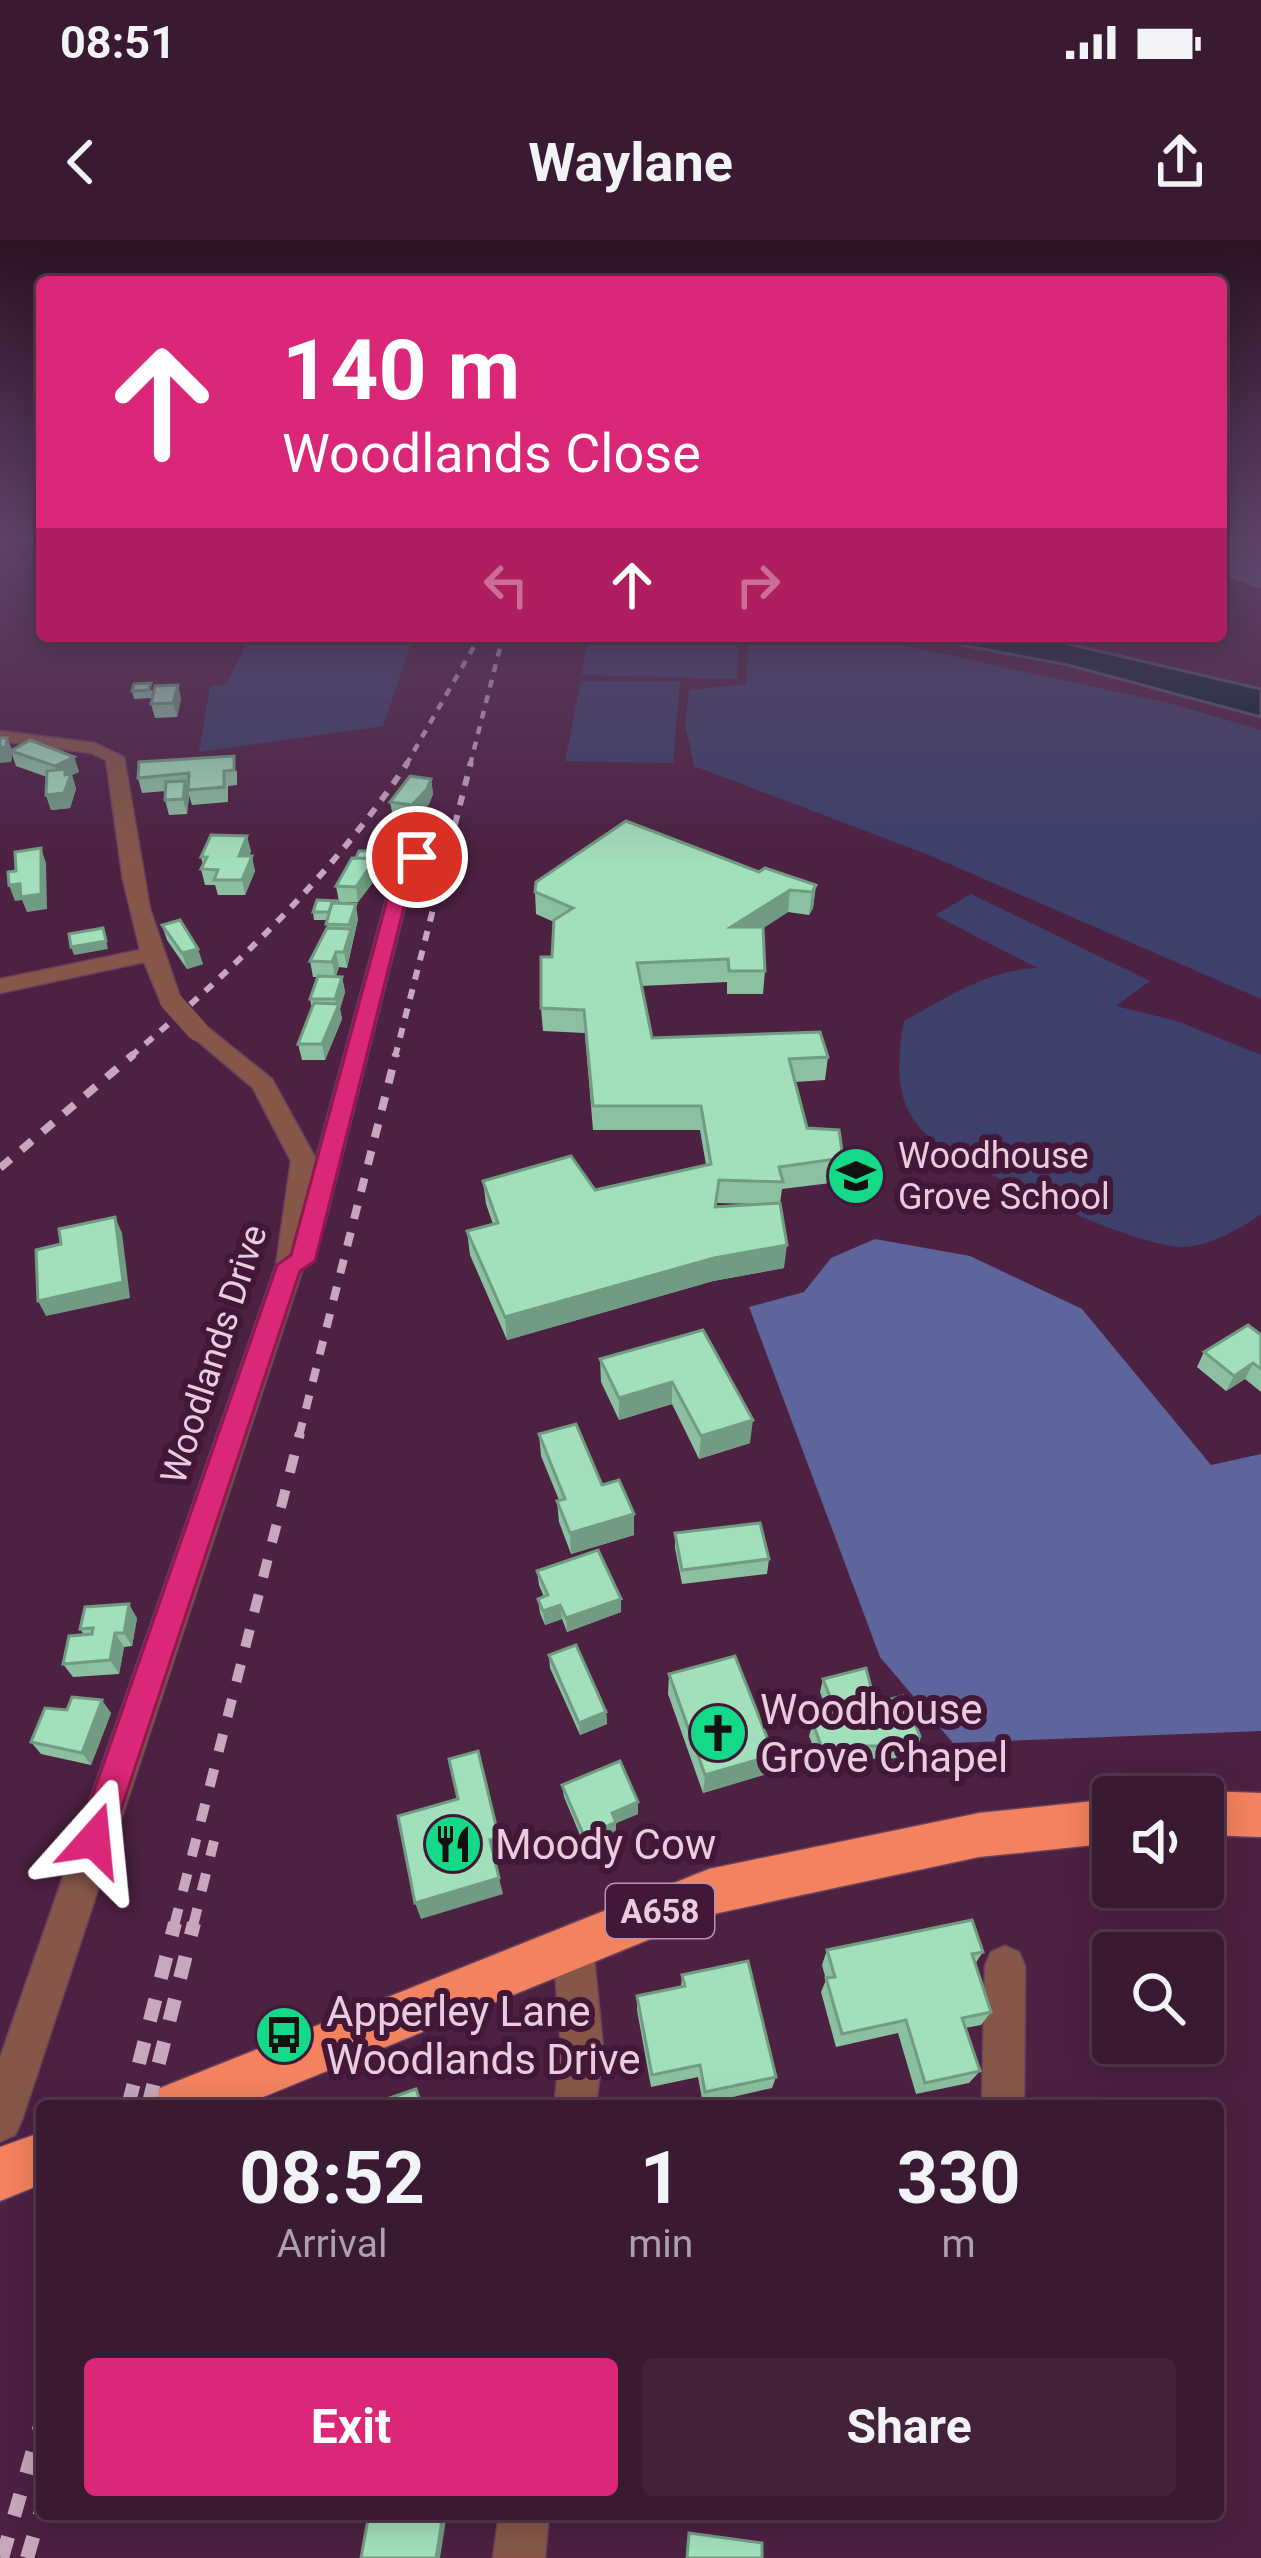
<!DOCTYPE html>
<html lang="en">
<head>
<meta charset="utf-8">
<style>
	:root { --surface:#3a1932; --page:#41223a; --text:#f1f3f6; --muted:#aba0ac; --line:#54384d; --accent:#db2777 }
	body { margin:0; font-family:Roboto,sans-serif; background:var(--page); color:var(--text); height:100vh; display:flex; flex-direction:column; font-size:45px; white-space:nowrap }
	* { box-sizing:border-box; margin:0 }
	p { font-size:39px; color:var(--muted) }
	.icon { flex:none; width:66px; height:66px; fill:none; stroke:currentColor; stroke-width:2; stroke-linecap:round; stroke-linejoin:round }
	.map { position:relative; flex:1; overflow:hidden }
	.side { position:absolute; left:36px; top:1860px; width:1188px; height:420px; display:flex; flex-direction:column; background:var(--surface); border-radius:12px; box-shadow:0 6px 30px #0003,0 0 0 3px var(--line) }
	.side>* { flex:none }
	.hud { position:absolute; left:36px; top:36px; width:1191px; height:366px; border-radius:12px; box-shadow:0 6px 30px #0003,0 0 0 3px var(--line); background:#db2777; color:#fff; overflow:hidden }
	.controls { position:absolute; left:1092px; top:1536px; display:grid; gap:24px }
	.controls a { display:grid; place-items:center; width:132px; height:132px; border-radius:12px; background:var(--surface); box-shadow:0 6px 30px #0003,0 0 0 3px var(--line); font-size:60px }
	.pin { position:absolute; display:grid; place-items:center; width:102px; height:102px; color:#fff; margin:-51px; border:6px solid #fff; border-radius:50%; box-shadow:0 3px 12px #0007 }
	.me { position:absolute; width:132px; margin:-66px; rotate:18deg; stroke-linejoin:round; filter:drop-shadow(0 0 9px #0008) }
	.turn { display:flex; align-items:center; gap:42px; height:252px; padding:0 48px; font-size:54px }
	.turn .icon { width:156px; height:156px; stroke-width:2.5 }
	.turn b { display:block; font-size:84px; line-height:102px }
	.lanes { display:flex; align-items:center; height:114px; padding:0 48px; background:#0003; justify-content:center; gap:60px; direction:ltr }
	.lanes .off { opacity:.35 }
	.eta { display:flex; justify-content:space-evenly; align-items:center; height:204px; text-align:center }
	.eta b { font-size:72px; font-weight:700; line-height:84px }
	.button { display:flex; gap:24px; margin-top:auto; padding:24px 48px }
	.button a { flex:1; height:138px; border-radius:12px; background:var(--accent); color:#fff; font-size:48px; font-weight:700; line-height:138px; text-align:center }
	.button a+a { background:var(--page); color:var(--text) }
	.status { display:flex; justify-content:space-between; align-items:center; height:84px; padding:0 60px; background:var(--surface); direction:ltr }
	.status svg { height:33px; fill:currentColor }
	header { display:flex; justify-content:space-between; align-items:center; height:156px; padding:0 48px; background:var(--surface); font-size:54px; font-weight:700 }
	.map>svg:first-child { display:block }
	.green { fill:#3c406a }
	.forest { fill:#5e649c }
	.water { fill:#0a262d; stroke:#4d5862; stroke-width:3 }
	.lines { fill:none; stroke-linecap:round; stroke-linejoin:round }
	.minor-casing { stroke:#69405e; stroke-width:3 }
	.highway-casing { stroke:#69405e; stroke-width:3 }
	.minor { fill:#865749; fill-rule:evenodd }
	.highway { fill:#f3825f; fill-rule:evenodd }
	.rail-far4 { stroke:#c7a7bd; stroke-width:4.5; stroke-dasharray:8 8; stroke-linecap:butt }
	.rail-far3 { stroke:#c7a7bd; stroke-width:6; stroke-dasharray:10 10; stroke-linecap:butt }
	.rail-far2 { stroke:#c7a7bd; stroke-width:8; stroke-dasharray:14 14; stroke-linecap:butt }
	.rail-far1 { stroke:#c7a7bd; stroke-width:10; stroke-dasharray:18 18; stroke-linecap:butt }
	.rail { stroke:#c7a7bd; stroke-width:14; stroke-dasharray:22 22; stroke-linecap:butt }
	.minor-bridge-casing { stroke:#69405e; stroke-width:22; stroke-linecap:butt }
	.minor-bridge { stroke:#865749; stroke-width:21 }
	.wall { fill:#8bc0a1; fill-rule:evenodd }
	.shaded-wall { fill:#719c83 }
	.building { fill:#a2dfbb; stroke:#719c83; stroke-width:3 }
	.route { fill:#db2777; stroke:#8e194d; stroke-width:3 }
	.labels { text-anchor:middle; stroke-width:12; stroke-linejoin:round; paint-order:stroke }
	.shield { fill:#421737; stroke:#b796ad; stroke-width:3 }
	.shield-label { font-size:33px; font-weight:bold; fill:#e9cddf }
	.poi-label { font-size:36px; fill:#e9cddf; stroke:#421737; text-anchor:start }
	.street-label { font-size:36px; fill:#e9cddf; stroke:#421737 }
	.near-poi-label { font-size:42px; fill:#e9cddf; stroke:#421737; text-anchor:start }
</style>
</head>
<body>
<div class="status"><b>08:51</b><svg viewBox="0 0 49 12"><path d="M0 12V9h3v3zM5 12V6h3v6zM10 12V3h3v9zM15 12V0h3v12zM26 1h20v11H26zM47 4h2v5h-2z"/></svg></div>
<header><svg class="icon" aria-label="back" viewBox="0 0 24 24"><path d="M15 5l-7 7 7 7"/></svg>Waylane<svg class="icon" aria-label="share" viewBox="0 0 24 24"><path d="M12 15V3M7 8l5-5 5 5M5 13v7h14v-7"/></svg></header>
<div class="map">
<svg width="1261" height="2318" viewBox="0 0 1261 2318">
	<rect width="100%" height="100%" fill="#4d2142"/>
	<!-- green -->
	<g class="green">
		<path d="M251,396H414L383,486L199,512L210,446L226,444Z"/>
		<path d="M588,396H738L737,439L581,435Z"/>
		<path d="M749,396H861L1169,463L1261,490V759L924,613L694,526L685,484L689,450L746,444Z"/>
		<path d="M581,441H680L673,523L565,521Z"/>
		<path d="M971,654L1150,741L1116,766L1177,781L1261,815V974C1242,988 1209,1006 1185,1007C1136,1009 963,927 925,893C918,887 908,872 905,863C896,837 899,807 904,781C948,757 988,730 1037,728L935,675Z"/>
	</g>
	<!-- forest -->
	<g class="forest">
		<path d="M1221,297H1261V349L1221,335Z"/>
		<path d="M875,999L970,1016L1082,1069L1211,1225L1261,1214V1491L953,1503L880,1417L749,1067L804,1052L831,1018Z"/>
	</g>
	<!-- water -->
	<path class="water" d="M913,396L1052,400L1261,449V477L1068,425Z"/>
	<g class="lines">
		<!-- minor casing -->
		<g class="minor-casing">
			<g id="minor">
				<path d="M0,491L95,503L124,517L150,669L181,760L178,765H162L144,722L0,753V739L140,710L123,640L106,520L91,513L0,501Z"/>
				<path d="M428,575L438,581L417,652L406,663L324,987L320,994L307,995L304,1025L22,1880L15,1895L0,1902V1818L276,1025L291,921L253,848L186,791L198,784L206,786L272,839L316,919L386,660L398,649L418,581Z"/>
				<path d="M573,1688L587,1694L593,1708L603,1807L596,1866H554L561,1807L553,1708L559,1694Z"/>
				<path d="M1005,1706L1019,1712L1025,1726L1024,1866H982L985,1726L991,1712Z"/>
				<path d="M499,2274H549L545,2318H493Z"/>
			</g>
		</g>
		<!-- highway casing -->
		<g class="highway-casing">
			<g id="highway">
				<path d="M1203,1551L1261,1553V1597L1203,1595V1557H1188Z"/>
				<path d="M1113,1559V1603L979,1617L709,1675L241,1866H152L160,1848L709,1629L979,1573Z"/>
				<path d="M42,1892V1944L0,1961V1907Z"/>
			</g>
		</g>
		<!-- minor -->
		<use href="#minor" class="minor"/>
		<!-- highway -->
		<use href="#highway" class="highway"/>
		<!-- rail-far4 -->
		<g class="rail-far4">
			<path d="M406,525L480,396"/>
			<path d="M470,525L503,396"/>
		</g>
		<!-- rail-far3 -->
		<g class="rail-far3">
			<path d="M130,817C233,730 334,634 408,522"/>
			<path d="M395,817L471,522"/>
		</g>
		<!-- rail-far2 -->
		<g class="rail-far2">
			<path d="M0,928L134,814"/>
			<path d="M299,1196L396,814"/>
		</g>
		<!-- rail-far1 -->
		<g class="rail-far1">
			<path d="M174,1686L300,1193"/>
			<path d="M193,1686L214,1601"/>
		</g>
		<!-- rail -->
		<g class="rail">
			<path d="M128,1866L175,1683"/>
			<path d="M148,1866L194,1683"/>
			<path d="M2,2318L42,2179"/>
			<path d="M27,2318L42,2267"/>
		</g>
		<!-- minor-bridge casing -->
		<g class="minor-bridge-casing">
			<path id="minor-bridge" d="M170,760L198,791"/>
		</g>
		<!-- minor-bridge -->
		<use href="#minor-bridge" class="minor-bridge"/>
	</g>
	<!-- wall -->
	<g class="wall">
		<path d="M178,445L181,459L177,477L155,478L151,464Z"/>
		<path d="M153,450L151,458L134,459L132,451Z"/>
		<path d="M7,498L12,511L74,517L79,532L72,535L76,549L70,568L51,570L46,555L47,537L16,526L12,514L11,522Z"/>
		<path d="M139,522L237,531V545L228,546V562L192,565L187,549L189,556L187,574L169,575L165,560L166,551L142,553L138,538Z"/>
		<path d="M431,539L433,554L429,564L414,580L393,577L390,562Z"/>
		<path d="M409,592L411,607L409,619H384L386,634L384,641H374L358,662H339L336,646L356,618L373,611L372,604Z"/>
		<path d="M251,611L249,616L255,631L245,655H218L215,645H205L201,629L203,625L201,617Z"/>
		<path d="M759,632L816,645L813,668L809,675L788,672L763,688L765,731L763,754H727V742L641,746L652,798L828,817L825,840L795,842L807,888L843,918L839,942L782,949L780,963L784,1028L713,1041L507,1100L470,1015L467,991L493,984L486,964L483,941L595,950L706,925L700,890H593L585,793L543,791L541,768L552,717L554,682L536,674L535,652ZM717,963L754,964L717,967Z"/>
		<path d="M338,664L358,679L347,728L339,727L336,736L342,737L345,752L340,769L342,779L325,820H302L298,804L312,769L310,759L317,737H313L310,721L327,689V680H314L313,672Z"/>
		<path d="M162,685L203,724L187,729L167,700Z"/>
		<path d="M703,1090L750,1203L699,1219L672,1164L619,1180L601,1142L600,1119Z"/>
		<path d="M1261,1095V1152L1245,1139L1226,1151L1197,1127L1204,1112Z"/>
		<path d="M539,1194L602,1245L634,1295L571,1314L559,1282L557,1261L559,1260L541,1216Z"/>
		<path d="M675,1293L769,1319L767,1334L682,1344L675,1308Z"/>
		<path d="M537,1331L621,1359V1372L567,1392L562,1379L545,1385L540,1373L538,1359L544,1357L539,1345Z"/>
		<path d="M137,1378L132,1406L124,1407L119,1434L73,1437L63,1424L84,1395L80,1389Z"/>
		<path d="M549,1415L606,1472L607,1484L580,1495L550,1428Z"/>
		<path d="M669,1434L774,1515L770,1533L703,1553L668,1454Z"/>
		<path d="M823,1439L875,1463L920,1496L911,1518L862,1519L822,1529L809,1496L813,1483L830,1479L820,1452Z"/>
		<path d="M111,1473L91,1525L41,1514L31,1502Z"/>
		<path d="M562,1545L638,1574L616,1583V1594L585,1607L564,1557Z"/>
		<path d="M827,1710L983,1712L975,1724L991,1772L981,1785L965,1788L980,1831L969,1843L916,1854L898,1793L836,1807L821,1752L826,1740L822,1725Z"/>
		<path d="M682,1735L776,1837L772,1848L703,1864L698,1837L651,1847L637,1770V1756L681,1747Z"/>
	</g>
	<!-- shaded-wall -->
	<g class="shaded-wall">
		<path d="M178,445L181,459L177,477L173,463Z"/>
		<path d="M7,498L13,512L11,522L0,523V507Z"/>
		<path d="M74,517L79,532L72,535L76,549L70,568L51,570L46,555L60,541L55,526Z"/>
		<path d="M431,539L433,554L429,564L414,580L412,565Z"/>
		<path d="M185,541L189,556L187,574L183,559Z"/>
		<path d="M409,592L411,607L409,619L406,604Z"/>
		<path d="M247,596L251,611L242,631L239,616Z"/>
		<path d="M41,608L46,623L47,669L27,672L22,660L15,661L9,645Z"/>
		<path d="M374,611L375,619L372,628L374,641L358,662L356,647L371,621Z"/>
		<path d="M252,616L255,631L245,655L242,640Z"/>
		<path d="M816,645L813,668L809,675L812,652Z"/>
		<path d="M790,650L788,672L730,710L731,687Z"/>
		<path d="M356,664L358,679L347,728L344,712Z"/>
		<path d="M103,688L108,709L74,715L71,707Z"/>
		<path d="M198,709L203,724L187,729L182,713Z"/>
		<path d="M336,712L339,727L335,737L332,722Z"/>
		<path d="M342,737L345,752L340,769L342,779L325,820L322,804L337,769L335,759Z"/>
		<path d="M115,977L122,993L130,1058L46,1076L38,1061Z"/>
		<path d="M787,1005L784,1028L713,1041L507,1100L505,1077L714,1018Z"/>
		<path d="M1253,1123L1245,1139L1226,1151L1234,1136Z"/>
		<path d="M672,1142V1164L619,1180V1158Z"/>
		<path d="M753,1180L750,1203L699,1219L701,1196Z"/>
		<path d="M634,1274V1295L571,1314L570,1293Z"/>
		<path d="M621,1359V1372L567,1392L566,1378Z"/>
		<path d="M129,1364L137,1378L132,1406L124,1393Z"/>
		<path d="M560,1365L562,1379L545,1385L543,1371Z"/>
		<path d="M115,1393L124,1407L119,1434L110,1420Z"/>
		<path d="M102,1460L111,1473L91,1525L82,1513Z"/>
		<path d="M846,1466L842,1479L831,1482L835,1469Z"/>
		<path d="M606,1472L607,1484L580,1495L579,1483Z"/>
		<path d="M866,1506L862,1519L822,1529L825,1517Z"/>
		<path d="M774,1515L770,1533L703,1553L705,1535Z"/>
		<path d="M638,1562V1574L616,1583V1594L585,1607L584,1596L612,1573Z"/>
		<path d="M499,1598L502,1615L494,1617L490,1600Z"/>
		<path d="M499,1638L503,1654L421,1679L415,1663Z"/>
		<path d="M443,2274H447L440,2318H436Z"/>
	</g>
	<!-- building -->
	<g class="building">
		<path d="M151,443L149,450L132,451L134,444Z"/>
		<path d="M178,445L173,463L151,464L155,446Z"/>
		<path d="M0,498H7L6,507H0Z"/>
		<path d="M30,500L74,517L55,526L11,511Z"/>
		<path d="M234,516V530L224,531V547L188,550L189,533L138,538L139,522Z"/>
		<path d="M65,529V535L71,534L64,553L46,555L47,531Z"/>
		<path d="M410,536L431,539L427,549L412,565L390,562Z"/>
		<path d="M185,541L183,559L165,560L166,542Z"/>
		<path d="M626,581L759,632L765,628L816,645L812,652L790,650L731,687H763L765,731H729L728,719L637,723L652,798L820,792L828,817L789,819L807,888L839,890L843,918L779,927L783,942L719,940L715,967L780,963L787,1005L714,1018L505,1077L467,991L498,983L483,941L571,916L595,950L711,924L701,866H593L584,770L541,768V717H552L554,680L573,668L535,652L536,642Z"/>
		<path d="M374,592H409L406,604H372Z"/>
		<path d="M211,595L247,596L239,616H252L242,640H214L218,630L201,629L207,617H201Z"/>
		<path d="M41,608V654L21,657L20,644L9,645L8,632L16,631L15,612Z"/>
		<path d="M359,611H374L371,619L356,618Z"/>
		<path d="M352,618L384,619L382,626L371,625L356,647L336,646Z"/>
		<path d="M317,660L338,661L337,664L332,663L329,672H313Z"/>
		<path d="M332,663L356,664L349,685L326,684Z"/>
		<path d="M180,680L198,709L182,713L162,685Z"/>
		<path d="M103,688L106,701L71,707L69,694Z"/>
		<path d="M327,688L351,689L344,712H336L332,722L310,721Z"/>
		<path d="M318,736L342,737L335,759H310Z"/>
		<path d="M314,763L339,764L322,804H298Z"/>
		<path d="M115,977L123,1042L38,1061L36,1010L61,1004L59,989Z"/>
		<path d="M1248,1085L1261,1095V1129L1253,1123L1234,1136L1204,1112Z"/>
		<path d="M703,1090L753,1180L701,1196L672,1142L619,1158L600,1119Z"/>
		<path d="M576,1184L602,1245L619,1240L634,1274L570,1293L557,1261L565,1259L539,1194Z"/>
		<path d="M760,1283L769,1319L682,1330L675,1293Z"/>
		<path d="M598,1310L621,1359L566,1378L560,1365L543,1371L538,1359L548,1355L537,1331Z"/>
		<path d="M129,1364L124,1393H115L110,1420L63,1424L69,1396L92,1394L93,1388L80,1389L85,1367Z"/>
		<path d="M576,1405L606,1472L579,1483L549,1415Z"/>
		<path d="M735,1416L774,1515L705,1535L669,1434Z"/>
		<path d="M866,1428L875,1463L903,1456L920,1496L916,1506H866L825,1517L813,1483L849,1474L846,1466L835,1469L823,1439Z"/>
		<path d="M72,1457L102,1460L82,1513L31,1502L45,1468L67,1470Z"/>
		<path d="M478,1511L499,1598L490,1600L499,1638L415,1663L398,1576L458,1559L449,1519Z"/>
		<path d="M620,1521L638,1562L612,1573L616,1582L584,1596L562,1545Z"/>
		<path d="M972,1680L983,1712L972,1714L991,1772L962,1778L980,1831L925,1843L906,1780L842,1794L826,1738L835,1737L827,1710Z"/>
		<path d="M748,1721L776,1837L705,1852L700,1825L652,1835L637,1756L685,1746L682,1735Z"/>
		<path d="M416,1849L422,1866H369V1865Z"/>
		<path d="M369,2274H443L436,2318H361Z"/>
		<path d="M689,2293L762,2303V2318H687Z"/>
	</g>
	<!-- sky -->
	<linearGradient id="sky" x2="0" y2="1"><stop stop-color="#2a1224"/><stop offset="0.48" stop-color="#5c4365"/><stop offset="1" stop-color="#5c4365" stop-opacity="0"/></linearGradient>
	<rect width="1261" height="621" fill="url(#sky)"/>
	<!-- route -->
	<path class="route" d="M417,611L426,617L416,652L405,663L315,1021L300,1031L111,1600L106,1612L94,1617L82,1612L77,1600L277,1025L291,1015L387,660L398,650L408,617Z"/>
	<!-- icons -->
	<defs>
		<g id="school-disc" transform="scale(3)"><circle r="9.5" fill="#14d989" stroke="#421737"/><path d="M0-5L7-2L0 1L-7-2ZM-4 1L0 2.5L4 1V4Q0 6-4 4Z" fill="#111"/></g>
		<g id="church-disc" transform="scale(3)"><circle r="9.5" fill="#14d989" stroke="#421737"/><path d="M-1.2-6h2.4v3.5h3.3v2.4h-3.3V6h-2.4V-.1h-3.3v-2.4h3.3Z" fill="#111"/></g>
		<g id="restaurant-disc" transform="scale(3)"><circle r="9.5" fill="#14d989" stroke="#421737"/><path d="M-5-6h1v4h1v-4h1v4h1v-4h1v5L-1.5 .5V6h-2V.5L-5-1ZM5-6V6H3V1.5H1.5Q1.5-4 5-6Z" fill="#111"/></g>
		<g id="bus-disc" transform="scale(3)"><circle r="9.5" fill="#14d989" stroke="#421737"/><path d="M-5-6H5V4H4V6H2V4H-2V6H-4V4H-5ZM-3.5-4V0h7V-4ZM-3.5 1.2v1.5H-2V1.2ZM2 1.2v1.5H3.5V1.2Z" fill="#111"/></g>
	</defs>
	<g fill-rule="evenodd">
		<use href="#school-disc" x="856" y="936"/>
		<use href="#church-disc" x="718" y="1493"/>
		<use href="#restaurant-disc" x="453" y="1604"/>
		<use href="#bus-disc" x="284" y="1795"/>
	</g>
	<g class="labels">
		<!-- shield labels -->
		<rect class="shield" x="606" y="1644" width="108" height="54" rx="9"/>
		<g class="shield-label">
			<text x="660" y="1683">A658</text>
		</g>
		<!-- poi labels -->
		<g class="poi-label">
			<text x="898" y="928">Woodhouse<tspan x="898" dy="41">Grove School</tspan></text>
		</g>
		<!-- street labels -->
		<g class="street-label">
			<text transform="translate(213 1114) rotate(-72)" y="13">Woodlands Drive</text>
		</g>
		<!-- near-poi labels -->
		<g class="near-poi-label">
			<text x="760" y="1484">Woodhouse<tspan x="760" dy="48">Grove Chapel</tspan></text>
			<text x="495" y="1619">Moody Cow</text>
			<text x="326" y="1786">Apperley Lane<tspan x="326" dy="48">Woodlands Drive</tspan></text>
		</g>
	</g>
</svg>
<div class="controls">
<a><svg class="icon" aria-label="sound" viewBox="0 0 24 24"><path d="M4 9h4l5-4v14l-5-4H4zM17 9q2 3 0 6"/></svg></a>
<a><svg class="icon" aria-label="search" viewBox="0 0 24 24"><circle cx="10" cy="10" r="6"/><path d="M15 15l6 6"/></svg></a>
</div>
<div class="pin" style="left:417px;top:617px;background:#d93025"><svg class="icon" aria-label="arrive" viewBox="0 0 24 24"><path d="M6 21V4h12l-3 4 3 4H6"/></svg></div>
<svg class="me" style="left:94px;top:1600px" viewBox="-20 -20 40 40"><path d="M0-17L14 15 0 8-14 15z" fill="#db2777" stroke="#fff" stroke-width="4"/></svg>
<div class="hud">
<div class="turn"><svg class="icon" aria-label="ahead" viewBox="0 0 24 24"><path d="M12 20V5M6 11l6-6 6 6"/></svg><div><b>140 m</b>Woodlands Close</div></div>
<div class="lanes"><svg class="icon off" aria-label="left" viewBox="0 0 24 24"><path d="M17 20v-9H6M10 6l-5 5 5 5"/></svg><svg class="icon" aria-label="ahead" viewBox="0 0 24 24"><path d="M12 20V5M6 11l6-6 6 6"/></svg><svg class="icon off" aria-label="right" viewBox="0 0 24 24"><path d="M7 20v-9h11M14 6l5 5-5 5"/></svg></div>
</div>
<section class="side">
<div class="eta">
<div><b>08:52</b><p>Arrival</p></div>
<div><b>1</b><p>min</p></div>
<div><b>330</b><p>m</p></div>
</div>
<div class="button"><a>Exit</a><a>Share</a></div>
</section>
</div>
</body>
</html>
